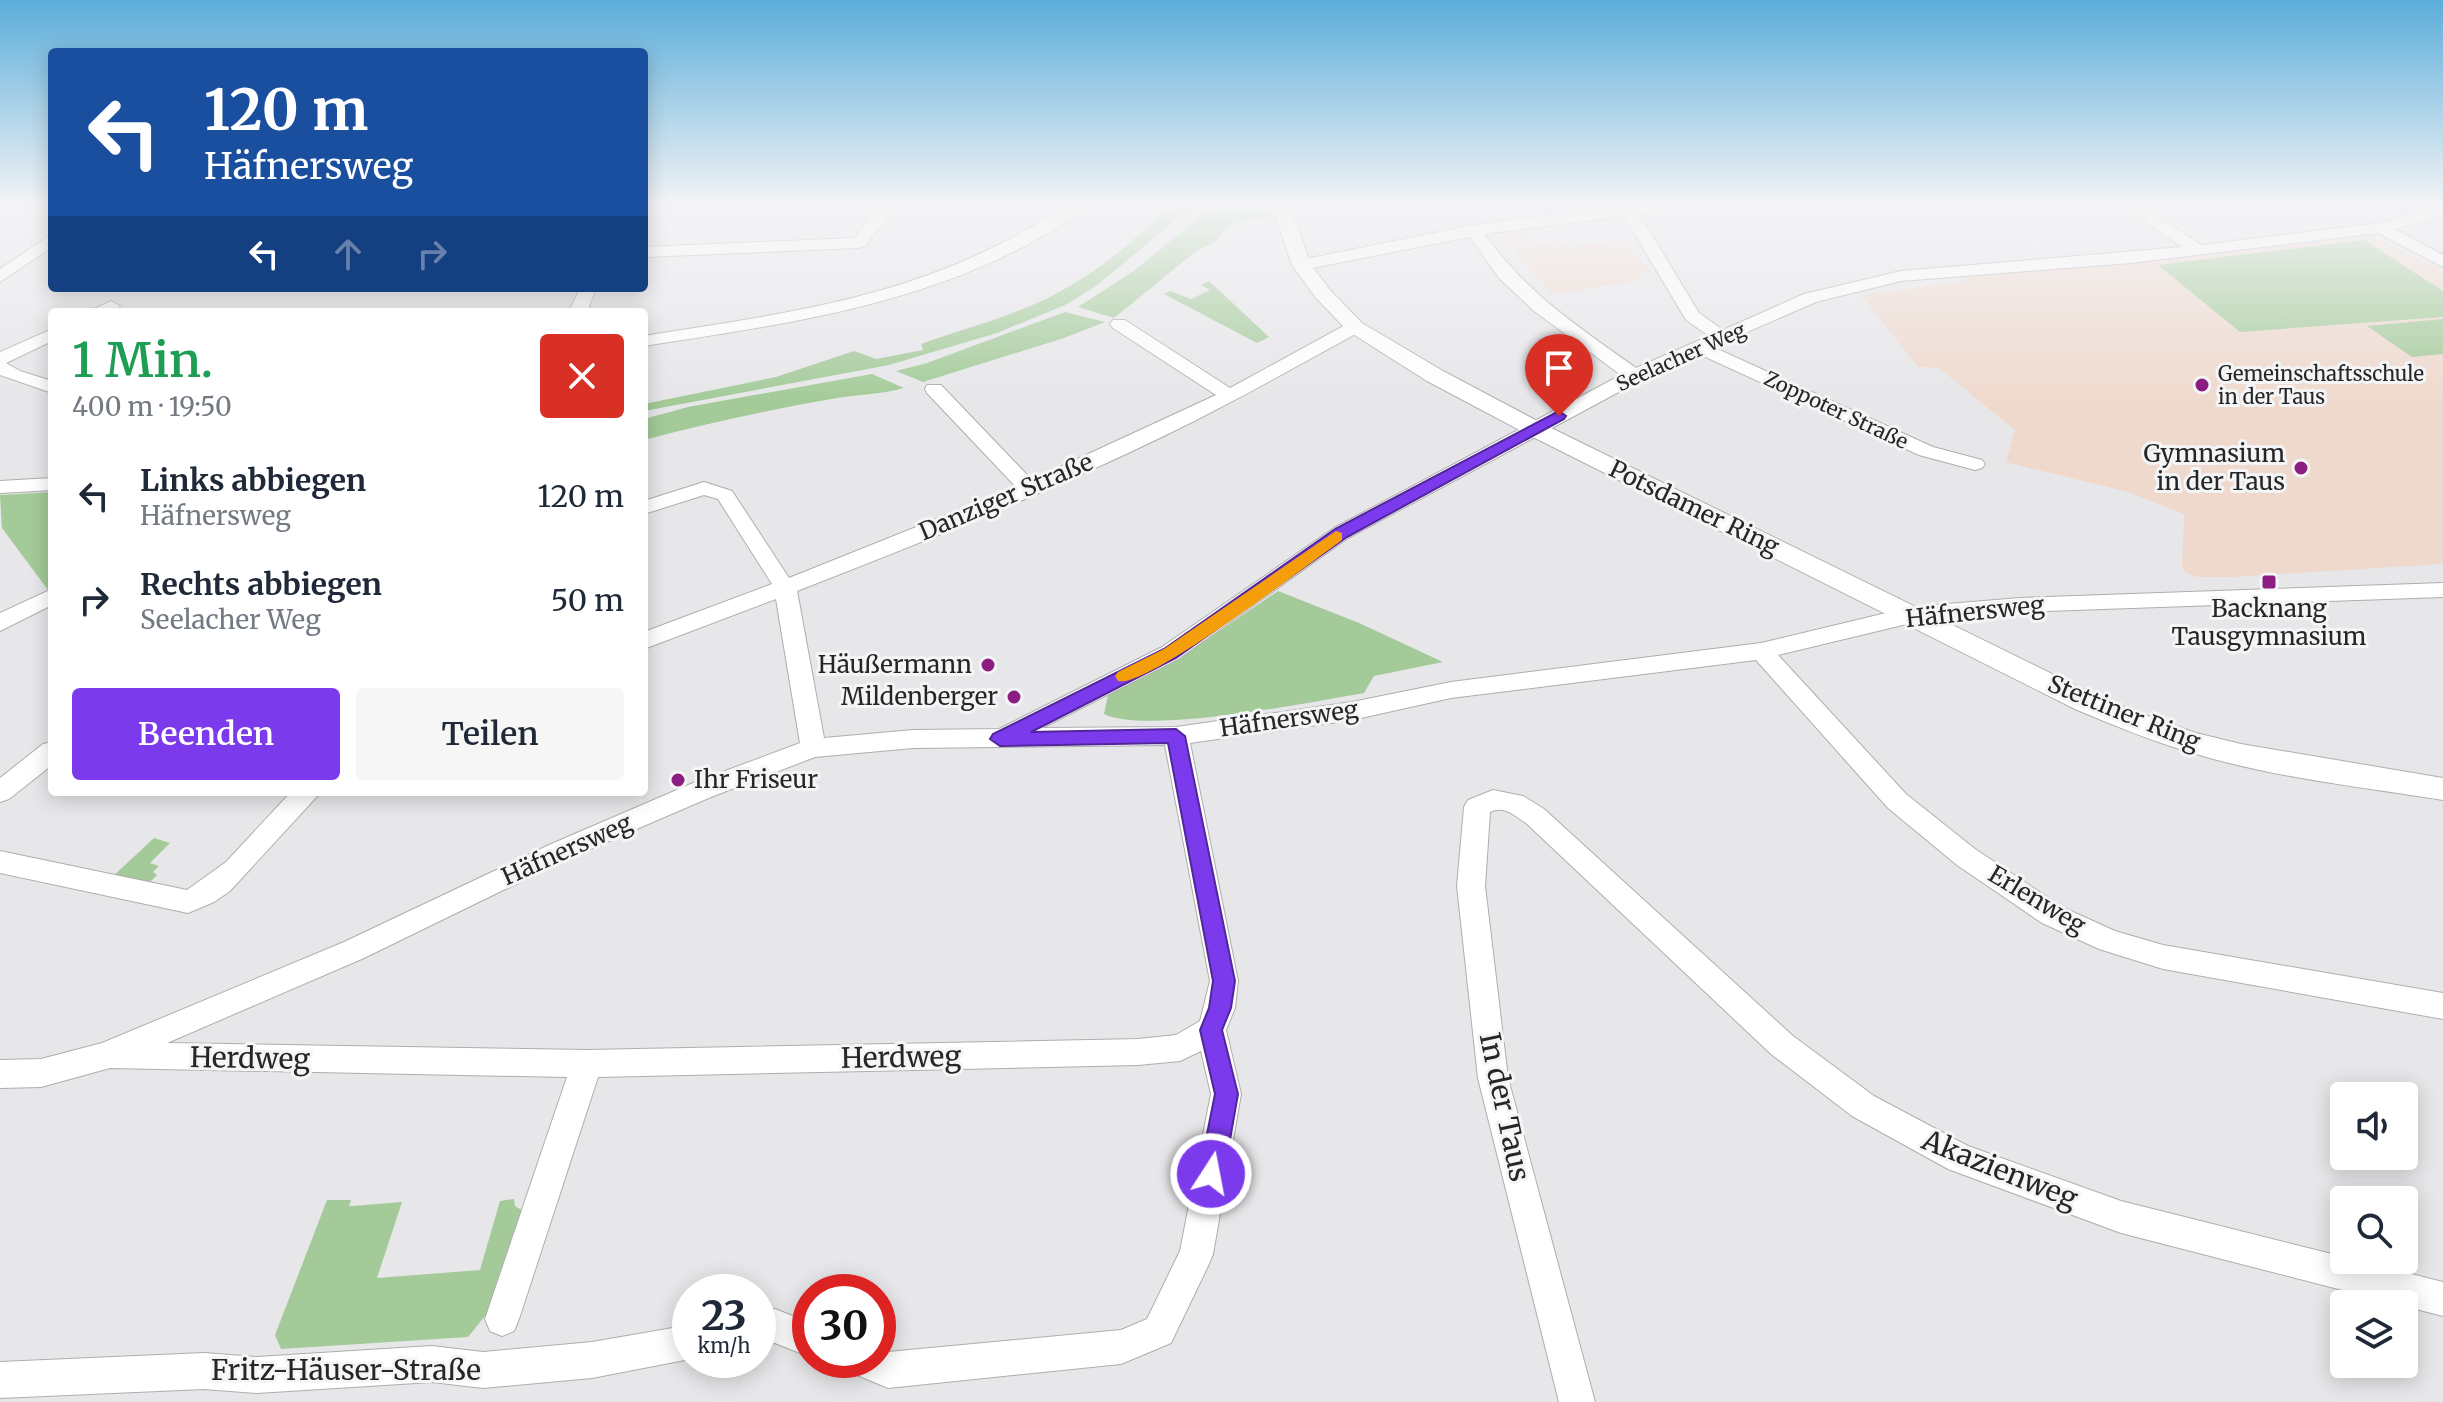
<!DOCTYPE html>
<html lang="de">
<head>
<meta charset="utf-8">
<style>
	:root { --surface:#fff; --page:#f6f6f7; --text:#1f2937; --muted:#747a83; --accent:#7c3aed }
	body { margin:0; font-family:Merriweather,serif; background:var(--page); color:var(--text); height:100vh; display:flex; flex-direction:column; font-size:30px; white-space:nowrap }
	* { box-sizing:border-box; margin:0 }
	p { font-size:26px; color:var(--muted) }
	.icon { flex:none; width:44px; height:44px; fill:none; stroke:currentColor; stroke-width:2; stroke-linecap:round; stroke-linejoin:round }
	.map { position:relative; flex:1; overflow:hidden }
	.side { position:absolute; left:48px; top:308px; width:600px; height:488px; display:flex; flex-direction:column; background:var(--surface); border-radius:8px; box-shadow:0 4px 20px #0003 }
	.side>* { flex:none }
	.top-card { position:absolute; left:48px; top:48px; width:600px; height:244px; border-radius:8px; box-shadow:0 4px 20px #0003; background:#1a4fa0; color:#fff; overflow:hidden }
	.controls { position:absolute; left:2330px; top:1082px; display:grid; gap:16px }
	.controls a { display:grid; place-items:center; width:88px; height:88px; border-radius:8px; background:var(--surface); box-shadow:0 4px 20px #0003; font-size:40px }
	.speed { position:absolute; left:672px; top:1274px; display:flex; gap:16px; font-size:40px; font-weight:700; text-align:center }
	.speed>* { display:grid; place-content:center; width:104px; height:104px; border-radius:50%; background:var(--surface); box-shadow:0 4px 20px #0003; line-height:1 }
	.speed small { font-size:20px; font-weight:400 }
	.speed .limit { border:12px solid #d22; background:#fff; color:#111 }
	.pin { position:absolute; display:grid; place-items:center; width:68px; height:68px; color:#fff; margin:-82px -34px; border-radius:50% 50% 50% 0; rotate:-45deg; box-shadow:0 0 8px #0007 }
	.pin .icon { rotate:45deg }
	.me { position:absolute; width:88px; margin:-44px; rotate:11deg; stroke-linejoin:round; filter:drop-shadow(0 0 6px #0008) }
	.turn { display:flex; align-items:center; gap:28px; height:168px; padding:0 24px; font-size:36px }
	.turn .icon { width:104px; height:104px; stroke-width:2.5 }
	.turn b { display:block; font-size:56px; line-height:68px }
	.lanes { display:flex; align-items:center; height:76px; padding:0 24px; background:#0003; justify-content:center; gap:40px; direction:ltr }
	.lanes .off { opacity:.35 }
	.round { display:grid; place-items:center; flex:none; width:84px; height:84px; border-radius:8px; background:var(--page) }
	.headline { display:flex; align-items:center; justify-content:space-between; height:136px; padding:0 24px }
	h1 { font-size:48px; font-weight:600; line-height:60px; color:#1e9e55 }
	.primary-button { display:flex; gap:16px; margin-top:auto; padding:16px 24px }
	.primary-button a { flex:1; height:92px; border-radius:8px; background:var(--accent); color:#fff; font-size:32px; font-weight:600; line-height:92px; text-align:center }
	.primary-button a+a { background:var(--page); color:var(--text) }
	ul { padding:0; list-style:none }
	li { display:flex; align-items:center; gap:24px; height:104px; padding:0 24px }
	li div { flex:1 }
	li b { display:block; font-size:30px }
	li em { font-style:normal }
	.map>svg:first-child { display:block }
	.education { fill:#efd9cd }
	.green { fill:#a3ca98 }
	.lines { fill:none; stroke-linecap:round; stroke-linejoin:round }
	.minor-casing { stroke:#aeaeb0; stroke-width:2 }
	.tertiary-casing { stroke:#aeaeb0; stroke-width:2 }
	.minor { fill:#fff; fill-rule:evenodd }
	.tertiary { fill:#fff; fill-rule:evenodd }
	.route { fill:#7c3aed; stroke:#51269a; stroke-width:2 }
	.slow { fill:#f59e0b }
	.poi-dot { fill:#8d1e81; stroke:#f4f5f7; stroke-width:3 }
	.labels { text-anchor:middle; stroke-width:6; stroke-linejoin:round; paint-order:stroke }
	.far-street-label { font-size:20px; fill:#262627; stroke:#f4f5f7 }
	.far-poi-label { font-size:20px; fill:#262627; stroke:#f4f5f7; text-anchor:start }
	.poi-label { font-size:24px; fill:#262627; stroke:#f4f5f7; text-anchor:end }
	.street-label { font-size:24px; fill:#262627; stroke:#f4f5f7 }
	.near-street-label { font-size:28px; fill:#262627; stroke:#f4f5f7 }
</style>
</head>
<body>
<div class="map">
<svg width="2443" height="1402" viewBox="0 0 2443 1402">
	<rect width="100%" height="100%" fill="#e7e7ea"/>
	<!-- education -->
	<g class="education">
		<path d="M1526,233L1535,243L1562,240L1569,247L1621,240L1653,273L1639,275L1642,280L1552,294L1502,236Z"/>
		<path d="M2369,235L2443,271V564L2233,577H2198L2188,574L2182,568L2184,514L2128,492L2006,462L2015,430L1939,368L1918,367L1861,295L1961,282L1973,275L2129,262Z"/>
	</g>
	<!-- green -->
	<g class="green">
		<path d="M1169,206H1193L1096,286L1065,305L997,333L889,365L644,411V404L776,377L854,351L876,359L923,350L921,344C959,330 1000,320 1037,303C1088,280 1130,246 1169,206Z"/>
		<path d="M1213,206H1265L1272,216L1248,220L1225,229L1216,241L1195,252L1114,318L1078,307L1135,270Z"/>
		<path d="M2364,240L2443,291V317L2240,332L2158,265Z"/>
		<path d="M1209,281L1269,337L1257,343L1164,294L1170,291L1191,299L1210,290L1201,285Z"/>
		<path d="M1065,312L1105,322L1064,338L923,382L896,371L927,363Z"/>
		<path d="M2443,319V354L2412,357L2367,326Z"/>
		<path d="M872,374L904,388C880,395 856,394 831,399C768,410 706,424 644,440V419L688,407Z"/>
		<path d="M52,492V588L48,590L2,528L0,495Z"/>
		<path d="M1278,591L1359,623L1443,662L1374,676L1364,693C1312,702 1146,735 1104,714L1108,695L1181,657Z"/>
		<path d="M154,838L170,843L150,863L159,866L153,872L157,875L143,889L109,880Z"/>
		<path d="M514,1199L515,1206L526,1213L497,1301L468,1337L281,1349L275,1335L327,1200H351L349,1206H353L402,1202L377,1278L480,1270L500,1201Z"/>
	</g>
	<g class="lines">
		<!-- minor casing -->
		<g class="minor-casing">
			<g id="minor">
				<path d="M879,206H895L865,246L859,248L644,257V247L854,238Z"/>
				<path d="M1065,206H1084C1067,224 1039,239 1017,250C901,309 772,326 644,346V336C800,311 930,296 1065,206Z"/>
				<path d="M1622,206H1678L1670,211L1639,214L1699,313L1723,330L1804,294L1901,271L2182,247L2123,206H2142L2201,245L2380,223L2443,206V215L2395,229L2443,255V267L2378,233L2130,263L1901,281L1816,302L1713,347L1933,447L1982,460L1985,464L1982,468L1975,470L1919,455L1699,354L1641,380L1348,538L1178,659L1042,728L1176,727L1352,702L1451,682L1761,643L1911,607L2020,598L2443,583V597L2020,612L1911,623L1778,655L1906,794L1975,849L2062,907L2115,931L2163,945L2443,993V1019L2163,969L2099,949L2042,923L1957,865L1888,808L1756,660L1451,698L1352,720L1190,743L1238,981L1235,1008L1226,1030L1241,1094L1213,1254L1208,1266L1171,1343L1121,1364L888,1388L850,1372L844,1360H878V1349L888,1352L1121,1330L1147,1319L1180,1251L1211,1094L1201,1051L1180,1061L1138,1065L598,1077L519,1319L514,1331L502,1336L490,1331L485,1319L567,1077L110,1068L41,1087L0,1088V1060L41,1059L102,1043L344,942L549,845L693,783L800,743L776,599L644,649V632L772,584L718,499L704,495L644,514V501L704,482L732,491L789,578L1016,487L927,393L925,389L927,385H941L1032,480L1216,395L1113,328L1110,324L1113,320H1125L1230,388L1349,323H1361L1364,327L1361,331C1297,366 1234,402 1168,434C1047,493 922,542 797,591L824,738L913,730L999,729L1162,647L1334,528L1621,375L1534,311L1499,278L1470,237L1302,270L1294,265L1296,261L1473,225ZM1624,216L1686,320L1709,336L1636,368C1576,325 1529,295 1484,234ZM1165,745L1210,981L1200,1021L1176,1035L1138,1039L587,1050L167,1043L364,958L567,859L711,797L815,757L913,748Z"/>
				<path d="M52,234V247L0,282V269Z"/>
				<path d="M580,288H596L587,312H569Z"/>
				<path d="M111,301L120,306L117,310L88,312Z"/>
				<path d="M52,329V341L6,363L20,371L52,381V393L0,375V352Z"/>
				<path d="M52,478V490L0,493V481Z"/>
				<path d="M52,589V605L0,631V613Z"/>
				<path d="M52,742V765L9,799L0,802V778L43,744Z"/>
				<path d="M1493,790L1523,796L1544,809L1793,1036L1874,1096L1968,1146L2121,1201L2344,1257V1260H2356L2443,1282V1316L2121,1233L1948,1169L1852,1116L1771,1054L1526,823C1514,815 1504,805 1490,812L1485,886L1508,1078L1595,1402H1559L1478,1078L1457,886L1464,807L1468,800Z"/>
				<path d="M291,792H321L230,891L214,902L188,913L0,873V851L187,890L226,862Z"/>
				<path d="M775,1309L810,1323V1357L775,1343L758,1346V1312Z"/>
				<path d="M690,1325V1359L592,1378L483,1388L432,1382L257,1393L204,1389L0,1398V1362L204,1353L257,1357L432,1346L483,1352L592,1342Z"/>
			</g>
		</g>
		<!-- tertiary casing -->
		<g class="tertiary-casing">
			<path id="tertiary" d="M1272,206H1290L1311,265L1330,290L1362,323L1443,371L1543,424L2095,695L2142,714L2196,733L2241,744L2443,778V800C2361,787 2276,778 2196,754C2154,742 2115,726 2075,709L1527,434L1427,381L1348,331L1316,298L1292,265Z"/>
		</g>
		<!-- minor -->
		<use href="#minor" class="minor"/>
		<!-- tertiary -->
		<use href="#tertiary" class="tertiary"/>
	</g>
	<!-- sky -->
	<linearGradient id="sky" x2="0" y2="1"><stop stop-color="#5badda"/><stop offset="0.51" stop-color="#f4f4f6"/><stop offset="1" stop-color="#f4f4f6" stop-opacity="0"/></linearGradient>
	<rect width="2443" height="402" fill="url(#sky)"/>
	<!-- route -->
	<path class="route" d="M1559,411L1566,416L1564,419L1347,537L1176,658L1031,732L1176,729L1185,736L1235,981L1231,1008L1222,1030L1238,1094L1224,1174L1220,1182L1211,1186L1203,1182L1199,1174L1215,1094L1200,1030L1209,1008L1213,981L1168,743L1000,746L990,739L993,734L1164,649L1335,529Z"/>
	<!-- slow -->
	<path class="slow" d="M1336,531L1342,533V540C1310,563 1146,689 1118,681L1115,676L1118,672L1164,649Z"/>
	<!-- markers -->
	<g class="poi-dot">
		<circle cx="2202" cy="385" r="8"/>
		<circle cx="2301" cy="468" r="8"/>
		<rect x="2261" y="574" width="16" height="16" rx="4"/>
		<circle cx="988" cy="665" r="8"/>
		<circle cx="1014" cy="697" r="8"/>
		<circle cx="678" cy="780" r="8"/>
	</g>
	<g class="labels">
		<!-- far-street labels -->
		<g class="far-street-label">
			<text transform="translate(1681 357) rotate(-24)" y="7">Seelacher Weg</text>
			<text transform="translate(1836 410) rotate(25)" y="7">Zoppoter Straße</text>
		</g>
		<!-- far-poi labels -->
		<g class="far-poi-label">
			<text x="2218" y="381">Gemeinschaftsschule<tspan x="2218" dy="23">in der Taus</tspan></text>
		</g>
		<!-- poi labels -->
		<g class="poi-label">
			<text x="2285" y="462">Gymnasium<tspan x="2285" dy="28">in der Taus</tspan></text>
			<text x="2269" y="617" text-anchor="middle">Backnang<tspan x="2269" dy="28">Tausgymnasium</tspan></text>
			<text x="972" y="673">Häußermann</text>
			<text x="998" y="705">Mildenberger</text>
			<text x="694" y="788" text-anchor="start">Ihr Friseur</text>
		</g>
		<!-- street labels -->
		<g class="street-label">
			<text transform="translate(1006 497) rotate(-23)" y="8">Danziger Straße</text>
			<text transform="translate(1694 508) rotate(26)" y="8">Potsdamer Ring</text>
			<text transform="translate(1975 612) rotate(-6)" y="8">Häfnersweg</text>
			<text transform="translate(2124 713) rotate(22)" y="8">Stettiner Ring</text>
			<text transform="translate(1289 719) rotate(-8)" y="8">Häfnersweg</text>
			<text transform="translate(567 850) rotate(-24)" y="8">Häfnersweg</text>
			<text transform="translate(2037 900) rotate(31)" y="8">Erlenweg</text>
		</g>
		<!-- near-street labels -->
		<g class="near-street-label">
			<text transform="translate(901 1057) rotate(-1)" y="10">Herdweg</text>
			<text transform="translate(250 1058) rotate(1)" y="10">Herdweg</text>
			<text transform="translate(1505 1107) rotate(78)" y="10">In der Taus</text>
			<text transform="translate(2000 1169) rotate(22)" y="10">Akazienweg</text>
			<text x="346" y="1380">Fritz-Häuser-Straße</text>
		</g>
	</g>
</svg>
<div class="controls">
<a><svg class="icon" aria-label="sound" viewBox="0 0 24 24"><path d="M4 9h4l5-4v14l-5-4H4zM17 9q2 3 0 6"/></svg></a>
<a><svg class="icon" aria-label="search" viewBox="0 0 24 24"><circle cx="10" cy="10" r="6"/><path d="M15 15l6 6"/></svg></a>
<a><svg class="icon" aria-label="layers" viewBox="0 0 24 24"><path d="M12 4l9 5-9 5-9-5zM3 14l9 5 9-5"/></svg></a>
</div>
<div class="speed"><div>23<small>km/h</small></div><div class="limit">30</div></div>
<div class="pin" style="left:1559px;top:416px;background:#d93025"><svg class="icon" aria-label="arrive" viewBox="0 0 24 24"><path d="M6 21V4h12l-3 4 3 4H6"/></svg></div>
<svg class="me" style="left:1211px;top:1174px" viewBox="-20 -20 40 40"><circle r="17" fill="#7c3aed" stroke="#fff" stroke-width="3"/><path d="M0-11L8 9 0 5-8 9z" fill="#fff"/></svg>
<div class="top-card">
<div class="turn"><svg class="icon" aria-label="left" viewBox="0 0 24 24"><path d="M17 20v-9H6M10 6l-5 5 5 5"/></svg><div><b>120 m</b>Häfnersweg</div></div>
<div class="lanes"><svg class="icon" aria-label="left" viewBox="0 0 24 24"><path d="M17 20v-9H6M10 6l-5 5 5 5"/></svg><svg class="icon off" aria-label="ahead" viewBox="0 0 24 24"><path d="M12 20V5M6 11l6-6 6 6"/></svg><svg class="icon off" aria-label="right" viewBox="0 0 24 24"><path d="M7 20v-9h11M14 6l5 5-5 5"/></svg></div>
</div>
<section class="side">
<div class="headline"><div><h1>1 Min.</h1><p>400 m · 19:50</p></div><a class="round" style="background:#d93025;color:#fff"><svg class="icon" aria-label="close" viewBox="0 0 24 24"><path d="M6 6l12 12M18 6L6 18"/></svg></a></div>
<ul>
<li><svg class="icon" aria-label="left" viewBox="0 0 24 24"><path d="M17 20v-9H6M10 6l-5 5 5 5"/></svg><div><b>Links abbiegen</b><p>Häfnersweg</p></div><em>120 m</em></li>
<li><svg class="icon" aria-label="right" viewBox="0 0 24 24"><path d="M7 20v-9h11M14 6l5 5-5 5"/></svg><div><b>Rechts abbiegen</b><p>Seelacher Weg</p></div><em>50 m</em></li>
</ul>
<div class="primary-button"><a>Beenden</a><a>Teilen</a></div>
</section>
</div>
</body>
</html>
